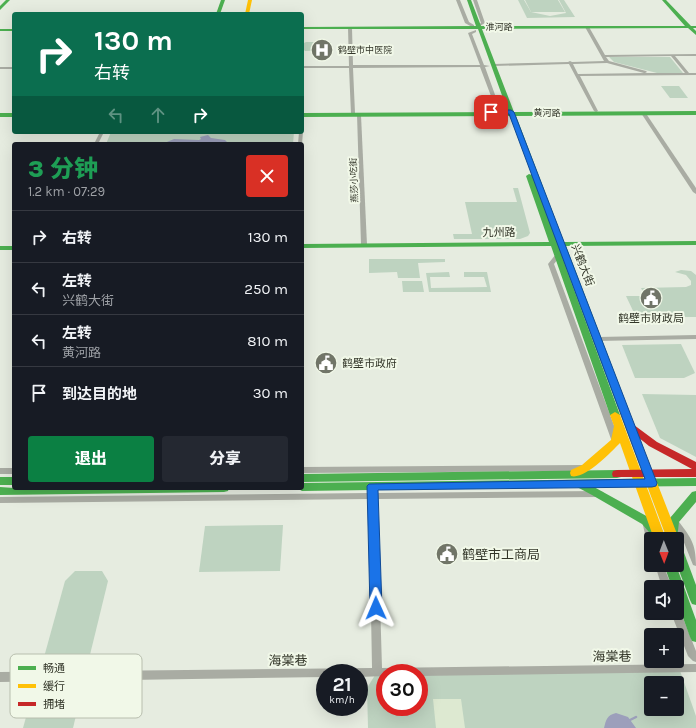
<!DOCTYPE html>
<html lang="zh">
<head>
<meta charset="utf-8">
<style>
	:root { --surface:#171b24; --page:#242831; --text:#f1f3f6; --muted:#9ea1a6; --line:#363941; --accent:#0b8043 }
	body { margin:0; font-family:Karla,"Noto Sans SC",sans-serif; background:var(--page); color:var(--text); height:100vh; display:flex; flex-direction:column; font-size:15px; white-space:nowrap }
	* { box-sizing:border-box; margin:0 }
	p { font-size:13px; color:var(--muted) }
	.icon { flex:none; width:22px; height:22px; fill:none; stroke:currentColor; stroke-width:2; stroke-linecap:round; stroke-linejoin:round }
	.map { position:relative; flex:1; overflow:hidden }
	.details { position:absolute; left:12px; top:142px; width:292px; height:348px; display:flex; flex-direction:column; background:var(--surface); border-radius:4px; box-shadow:0 4px 16px #0002 }
	.details>* { flex:none }
	.guide { position:absolute; left:12px; top:12px; width:292px; height:122px; border-radius:4px; box-shadow:0 4px 16px #0002; background:#0b6e4f; color:#fff; overflow:hidden }
	.needle { width:26px; rotate:179deg }
	.controls { position:absolute; left:644px; top:532px; display:grid; gap:8px }
	.controls a { display:grid; place-items:center; width:40px; height:40px; border-radius:4px; background:var(--surface); box-shadow:0 4px 16px #0002; font-size:20px }
	.speed { position:absolute; left:316px; top:664px; display:flex; gap:8px; font-size:20px; font-weight:700; text-align:center }
	.speed>* { display:grid; place-content:center; width:52px; height:52px; border-radius:50%; background:var(--surface); box-shadow:0 4px 16px #0002; line-height:1 }
	.speed small { font-size:10px; font-weight:400 }
	.speed .limit { border:6px solid #d22; background:#fff; color:#111 }
	.pin { position:absolute; display:grid; place-items:center; width:34px; height:34px; color:#fff; margin:-17px; border-radius:8px; box-shadow:0 2px 6px #0006 }
	.me { position:absolute; width:44px; margin:-22px; rotate:359deg; stroke-linejoin:round; filter:drop-shadow(0 0 3px #0008) }
	.turn { display:flex; align-items:center; gap:14px; height:84px; padding:0 16px; font-size:18px }
	.turn .icon { width:52px; height:52px; stroke-width:2.5 }
	.turn b { display:block; font-size:28px; line-height:34px }
	.lanes { display:flex; align-items:center; height:38px; padding:0 16px; background:#0003; justify-content:center; gap:20px; direction:ltr }
	.lanes .off { opacity:.35 }
	.round { display:grid; place-items:center; flex:none; width:42px; height:42px; border-radius:4px; background:var(--page) }
	.summary { display:flex; align-items:center; justify-content:space-between; height:68px; padding:0 16px }
	h1 { font-size:24px; font-weight:800; line-height:30px; color:#1e9e55 }
	.cta { display:flex; gap:8px; margin-top:auto; padding:8px 16px }
	.cta a { flex:1; height:46px; border-radius:4px; background:var(--accent); color:#fff; font-size:16px; font-weight:800; line-height:46px; text-align:center }
	.cta a+a { background:var(--page); color:var(--text) }
	ul { padding:0; list-style:none }
	li { display:flex; align-items:center; gap:12px; height:52px; padding:0 16px; border-top:1px solid var(--line) }
	li div { flex:1 }
	li b { display:block; font-size:15px }
	li em { font-style:normal }
	.map>svg:first-child { display:block }
	.green { fill:#bed3c0; fill-rule:evenodd }
	.plaza { fill:#dde9d1 }
	.water { fill:#9c9fbb }
	.lines { fill:none; stroke-linecap:round; stroke-linejoin:round }
	.stream { stroke:#9c9fbb; stroke-width:2.5 }
	.street { fill:#a9aca3; fill-rule:evenodd }
	.fast { fill:#4caf50; fill-rule:evenodd }
	.slow { fill:#ffc107; fill-rule:evenodd }
	.jam { fill:#c62828; fill-rule:evenodd }
	.route { fill:#1a73e8; stroke:#114b97 }
	.labels { text-anchor:middle; stroke-width:4; stroke-linejoin:round; paint-order:stroke }
	.far-street-label { font-size:9px; fill:#323528; stroke:#f1f8e8 }
	.far-poi-label { font-size:9px; fill:#323528; stroke:#f1f8e8; text-anchor:start }
	.street-label { font-size:11px; fill:#323528; stroke:#f1f8e8 }
	.poi-label { font-size:11px; fill:#323528; stroke:#f1f8e8 }
	.near-poi-label { font-size:13px; fill:#323528; stroke:#f1f8e8; text-anchor:start }
	.near-street-label { font-size:13px; fill:#323528; stroke:#f1f8e8 }
	.key { fill:#f1f8e8; stroke:#b8beae; stroke-width:1 }
	.key-label { font-size:11px; fill:#323528 }
</style>
</head>
<body>
<div class="map">
<svg width="696" height="728" viewBox="0 0 696 728">
	<rect width="100%" height="100%" fill="#e6ece0"/>
	<!-- green -->
	<g class="green">
		<path d="M518,0H524L531,12L550,16L566,13L559,0H564L575,17L527,18Z"/>
		<path d="M525,0H558L565,12H531Z"/>
		<path d="M306,42H331V50L305,51L304,50V43Z"/>
		<path d="M609,57H670L683,73H657L614,62Z"/>
		<path d="M661,86H679L688,98H670Z"/>
		<path d="M111,132H294L293,144H106Z"/>
		<path d="M513,188H518L530,233L528,236L520,239H454L453,234H472L465,202H517Z"/>
		<path d="M369,259H445V262L418,263L420,278H398L397,272L369,273Z"/>
		<path d="M681,270L691,271L696,275V317H638L635,315L626,296H645L641,288L686,287L691,285V281L686,275L675,272Z"/>
		<path d="M449,272L450,277H430L431,288L487,287L484,277H464V272H487L491,292H429L426,273Z"/>
		<path d="M402,281H422L424,292H403Z"/>
		<path d="M681,344L695,373L684,378H635L622,345Z"/>
		<path d="M642,394L696,395V457L660,438Z"/>
		<path d="M283,525L280,571L199,572L205,526Z"/>
		<path d="M75,571H102L108,581L87,667L41,668L65,581Z"/>
		<path d="M679,668L696,716V728H368L367,688L377,672ZM385,673H419V707H385ZM651,683H677V709H651Z"/>
		<path d="M82,691L73,728H23L33,692Z"/>
	</g>
	<!-- plaza -->
	<path class="plaza" d="M433,699H461L465,728H436Z"/>
	<!-- water -->
	<g class="water">
		<path d="M208,135L211,138L225,140L227,142L226,144H162L174,139L199,140L201,139L200,137Z"/>
		<path d="M616,713L628,717L636,728H604C606,720 607,715 616,713Z"/>
	</g>
	<g class="lines">
		<!-- stream -->
		<path class="stream" d="M628,721L636,717"/>
		<!-- street -->
		<g class="street">
			<path d="M456,0H460L469,22L474,25V27H472L465,23Z"/>
			<path d="M473,0H477L485,23L478,27L476,26L481,23Z"/>
			<path d="M587,26L589,27L605,55L696,54V56H675L689,73H696V75L580,76L598,111L596,112L594,111L569,64L494,66L492,65L494,64L568,62L570,61L572,62L604,61L585,27ZM671,56L685,73H645L647,72L646,71L609,61L606,57ZM607,63L644,73H645L578,74L573,64Z"/>
			<path d="M350,27L352,28L353,65H480L468,33L476,30V32L472,34L484,65L490,66L485,67L498,103L505,106L503,107L494,104L480,67L353,68L355,113L351,114L349,68H302V66H349L348,28Z"/>
			<rect x="0" y="67" width="14" height="2"/>
			<path d="M641,112H645L696,188V194L693,192L641,113Z"/>
			<path d="M357,114L361,115L367,245L364,247L361,245Z"/>
			<path d="M302,131L303,132L302,144H298L299,132H302Z"/>
			<path d="M100,132H104L98,144H94Z"/>
			<path d="M558,253L561,255L554,264L619,439L618,441H612L611,439L548,264L556,254Z"/>
			<path d="M696,335V339L598,341L595,339L598,337Z"/>
			<path d="M584,465L587,466L588,468L587,470L584,471L302,473V467Z"/>
			<rect x="0" y="468" width="14" height="6"/>
			<path d="M373,489L376,490L377,493L600,491L603,492L604,494L603,496L600,497L377,499L382,668L696,664V672L419,676V673H385V676L359,677V673H325V677L0,682V672L372,668L369,499L0,503V497L369,493L370,490Z"/>
			<path d="M674,518L677,519C690,537 696,542 696,566L693,565L683,540L670,521L671,519Z"/>
			<path d="M647,522L650,523L654,539H651V547L648,546L647,544L643,525L644,523Z"/>
			<path d="M655,565H663L672,587H662Z"/>
			<path d="M677,609L679,610L681,613L696,651V662L693,661L688,656L671,613H677Z"/>
		</g>
		<!-- fast -->
		<g class="fast">
			<path d="M6,0H10L0,10V6Z"/>
			<path d="M221,0H225L220,14H216Z"/>
			<path d="M467,0H471L481,26H685L662,0H666L691,26H696V28H693L696,31V35L688,28L482,29L514,112L696,111V115L516,116L564,242L696,241V245L566,246L628,408L623,411L618,408L558,246L620,415L618,417H612L610,415L551,246L302,248V244L549,242L526,176L529,174L532,175L510,116L302,117V113L508,112L478,29H302V27L476,26Z"/>
			<rect x="0" y="29" width="14" height="2"/>
			<rect x="0" y="113" width="14" height="4"/>
			<rect x="0" y="246" width="14" height="4"/>
			<path d="M617,470L621,471L622,474L621,477L617,478L302,482V474Z"/>
			<rect x="0" y="477" width="14" height="8"/>
			<path d="M696,478V486L594,487L650,518L665,536L663,539H655L642,524L592,495L577,487L302,491L297,488H302V483Z"/>
			<path d="M0,487L14,488H229L228,491L224,492L0,495Z"/>
			<path d="M696,491V502L679,522L677,539H667L666,537L670,518L692,492Z"/>
			<path d="M677,546L681,547L683,550L696,585V605L692,604L690,600L677,565Z"/>
			<path d="M664,565H676L696,620V642L692,641L690,637L677,601V587H672Z"/>
		</g>
		<!-- slow -->
		<g class="slow">
			<path d="M248,0H252L249,14H245Z"/>
			<path d="M623,405L628,408L679,539L677,542V539H667L618,408Z"/>
			<path d="M615,412L620,415L666,539H654L620,443C611,452 585,480 571,476L570,473L571,470L582,465L611,440L614,426L610,415Z"/>
		</g>
		<!-- jam -->
		<path class="jam" d="M631,424L634,425L657,442L696,462V477H613L612,474L613,471L617,470L692,469L649,446L628,429L626,427L628,425Z"/>
	</g>
	<!-- route -->
	<path class="route" d="M511,110L514,112L657,483L656,486L652,487L378,490L382,608L380,612L376,613L371,612L370,608L367,486L369,484L645,479L509,114H491L488,112L491,110Z"/>
	<!-- icons -->
	<defs>
		<g id="hospital-disc" transform="scale(1.15)"><circle r="9.5" fill="#717568" stroke="#f1f8e8"/><path d="M-5-5h3v3.5h4V-5h3V5h-3V1.5h-4V5h-3Z" fill="#fff"/></g>
		<g id="civic-disc" transform="scale(1.15)"><circle r="9.5" fill="#717568" stroke="#f1f8e8"/><path d="M-.6-6.5H3V-4.5H.6V-3L4-1V1h2V6H-6V1h2V-1L-.6-3ZM-1.2 2.5V6h2.4V2.5Z" fill="#fff"/></g>
	</defs>
	<g fill-rule="evenodd">
		<use href="#hospital-disc" x="322" y="50"/>
		<use href="#civic-disc" x="651" y="298"/>
		<use href="#civic-disc" x="326" y="363"/>
		<use href="#civic-disc" x="447" y="554"/>
	</g>
	<g class="labels">
		<!-- far-street labels -->
		<g class="far-street-label">
			<text x="499" y="30">淮河路</text>
			<text x="547" y="116">黄河路</text>
			<text transform="translate(354 180) rotate(-92)" y="3">燕莎小吃街</text>
		</g>
		<!-- far-poi labels -->
		<g class="far-poi-label">
			<text x="338" y="53">鹤壁市中医院</text>
		</g>
		<!-- street labels -->
		<g class="street-label">
			<text x="499" y="236">九州路</text>
			<text transform="translate(583 265) rotate(69)" y="4">兴鹤大街</text>
		</g>
		<!-- poi labels -->
		<g class="poi-label">
			<text x="651" y="322">鹤壁市财政局</text>
			<text x="342" y="367" text-anchor="start">鹤壁市政府</text>
		</g>
		<!-- near-poi labels -->
		<g class="near-poi-label">
			<text x="462" y="559">鹤壁市工商局</text>
		</g>
		<!-- near-street labels -->
		<g class="near-street-label">
			<text transform="translate(612 656) rotate(-1)" y="5">海棠巷</text>
			<text transform="translate(288 660) rotate(-1)" y="5">海棠巷</text>
		</g>
	</g>
	<!-- legend -->
	<rect x="10" y="654" width="132" height="64" rx="6" class="key"/>
	<rect x="18" y="666" width="18" height="4" fill="#4caf50"/>
	<rect x="18" y="684" width="18" height="4" fill="#ffc107"/>
	<rect x="18" y="702" width="18" height="4" fill="#c62828"/>
	<g class="key-label">
		<text x="43" y="672">畅通</text>
		<text x="43" y="690">缓行</text>
		<text x="43" y="708">拥堵</text>
	</g>
</svg>
<div class="controls">
<a><svg class="needle" viewBox="-14 -14 28 28"><path d="M0-13l5 13h-10z" fill="#e53935"/><path d="M0 13l5-13h-10z" fill="#9ea1a6"/></svg></a>
<a><svg class="icon" aria-label="sound" viewBox="0 0 24 24"><path d="M4 9h4l5-4v14l-5-4H4zM17 9q2 3 0 6"/></svg></a>
<a>+</a>
<a>−</a>
</div>
<div class="speed"><div>21<small>km/h</small></div><div class="limit">30</div></div>
<div class="pin" style="left:491px;top:112px;background:#d93025"><svg class="icon" aria-label="arrive" viewBox="0 0 24 24"><path d="M6 21V4h12l-3 4 3 4H6"/></svg></div>
<svg class="me" style="left:376px;top:608px" viewBox="-20 -20 40 40"><path d="M0-17L14 15 0 8-14 15z" fill="#1a73e8" stroke="#fff" stroke-width="4"/></svg>
<div class="guide">
<div class="turn"><svg class="icon" aria-label="right" viewBox="0 0 24 24"><path d="M7 20v-9h11M14 6l5 5-5 5"/></svg><div><b>130 m</b>右转</div></div>
<div class="lanes"><svg class="icon off" aria-label="left" viewBox="0 0 24 24"><path d="M17 20v-9H6M10 6l-5 5 5 5"/></svg><svg class="icon off" aria-label="ahead" viewBox="0 0 24 24"><path d="M12 20V5M6 11l6-6 6 6"/></svg><svg class="icon" aria-label="right" viewBox="0 0 24 24"><path d="M7 20v-9h11M14 6l5 5-5 5"/></svg></div>
</div>
<section class="details">
<div class="summary"><div><h1>3 分钟</h1><p>1.2 km · 07:29</p></div><a class="round" style="background:#d93025;color:#fff"><svg class="icon" aria-label="close" viewBox="0 0 24 24"><path d="M6 6l12 12M18 6L6 18"/></svg></a></div>
<ul>
<li><svg class="icon" aria-label="right" viewBox="0 0 24 24"><path d="M7 20v-9h11M14 6l5 5-5 5"/></svg><div><b>右转</b></div><em>130 m</em></li>
<li><svg class="icon" aria-label="left" viewBox="0 0 24 24"><path d="M17 20v-9H6M10 6l-5 5 5 5"/></svg><div><b>左转</b><p>兴鹤大街</p></div><em>250 m</em></li>
<li><svg class="icon" aria-label="left" viewBox="0 0 24 24"><path d="M17 20v-9H6M10 6l-5 5 5 5"/></svg><div><b>左转</b><p>黄河路</p></div><em>810 m</em></li>
<li><svg class="icon" aria-label="arrive" viewBox="0 0 24 24"><path d="M6 21V4h12l-3 4 3 4H6"/></svg><div><b>到达目的地</b></div><em>30 m</em></li>
</ul>
<div class="cta"><a>退出</a><a>分享</a></div>
</section>
</div>
</body>
</html>
